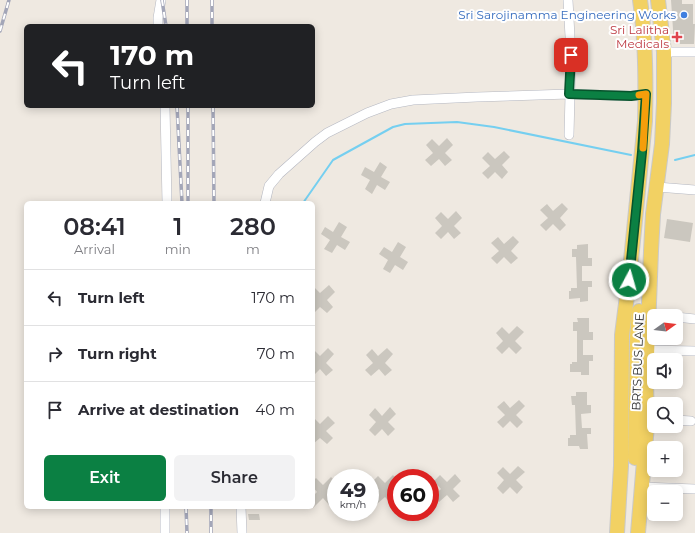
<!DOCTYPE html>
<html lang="en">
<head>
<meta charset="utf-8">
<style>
	:root { --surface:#fff; --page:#f2f2f3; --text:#2b2b33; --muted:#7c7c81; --line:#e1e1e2; --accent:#0b8043 }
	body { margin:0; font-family:Montserrat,sans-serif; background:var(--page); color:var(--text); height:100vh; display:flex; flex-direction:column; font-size:15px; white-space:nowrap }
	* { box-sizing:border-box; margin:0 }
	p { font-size:13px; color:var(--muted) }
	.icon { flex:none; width:22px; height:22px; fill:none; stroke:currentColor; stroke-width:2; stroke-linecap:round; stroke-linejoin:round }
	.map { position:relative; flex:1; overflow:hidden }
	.drawer { position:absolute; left:24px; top:201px; width:291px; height:308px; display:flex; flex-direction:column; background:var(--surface); border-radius:6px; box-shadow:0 2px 10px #0003 }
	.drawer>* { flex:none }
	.guide { position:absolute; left:24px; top:24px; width:291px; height:84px; border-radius:6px; box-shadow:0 2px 10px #0003; background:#202124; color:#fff; overflow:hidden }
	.needle { width:26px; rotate:75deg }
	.buttons { position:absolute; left:647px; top:309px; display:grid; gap:8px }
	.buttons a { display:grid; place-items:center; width:36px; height:36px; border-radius:6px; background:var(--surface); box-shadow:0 2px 10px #0003; font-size:20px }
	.speed { position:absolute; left:327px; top:469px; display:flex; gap:8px; font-size:20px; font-weight:700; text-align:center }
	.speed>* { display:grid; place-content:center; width:52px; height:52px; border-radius:50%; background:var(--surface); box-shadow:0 2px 10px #0003; line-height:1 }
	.speed small { font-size:10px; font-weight:400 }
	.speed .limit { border:6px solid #d22; background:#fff; color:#111 }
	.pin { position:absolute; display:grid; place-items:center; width:34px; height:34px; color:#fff; margin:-17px; border-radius:8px; box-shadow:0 2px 6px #0006 }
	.me { position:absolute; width:44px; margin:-22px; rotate:6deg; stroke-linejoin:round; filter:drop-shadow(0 0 3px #0008) }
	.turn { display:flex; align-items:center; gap:14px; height:84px; padding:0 20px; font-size:18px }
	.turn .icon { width:52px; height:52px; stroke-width:2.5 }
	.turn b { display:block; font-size:28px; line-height:34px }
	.eta { display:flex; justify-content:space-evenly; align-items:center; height:68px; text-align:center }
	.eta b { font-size:24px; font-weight:600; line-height:28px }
	.button { display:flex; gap:8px; margin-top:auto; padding:8px 20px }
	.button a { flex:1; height:46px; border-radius:6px; background:var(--accent); color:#fff; font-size:16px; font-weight:600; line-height:46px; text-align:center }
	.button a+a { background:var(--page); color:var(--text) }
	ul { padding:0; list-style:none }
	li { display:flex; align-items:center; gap:12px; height:56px; padding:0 20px; border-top:1px solid var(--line) }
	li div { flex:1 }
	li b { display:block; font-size:15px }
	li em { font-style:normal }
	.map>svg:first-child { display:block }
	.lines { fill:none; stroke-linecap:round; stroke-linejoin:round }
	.stream { stroke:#75cff0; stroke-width:2 }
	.building { fill:#cbc7bf }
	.street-casing { stroke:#b4b7c1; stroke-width:10 }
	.primary-casing { stroke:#c9c9c9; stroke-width:16 }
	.street { stroke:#fff; stroke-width:9 }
	.primary { stroke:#f2d163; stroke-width:14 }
	.rail-casing { stroke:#a3a6b8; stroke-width:3.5 }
	.rail { stroke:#fff; stroke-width:2; stroke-dasharray:6; stroke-linecap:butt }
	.route-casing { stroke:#07532c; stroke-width:10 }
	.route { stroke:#0b8043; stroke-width:7 }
	.slow { stroke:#f59e0b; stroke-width:7 }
	.shop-dot { fill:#3f7fe0; stroke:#fff; stroke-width:1.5 }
	.health-dot { fill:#e0444e; stroke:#fff; stroke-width:1.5 }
	.labels { text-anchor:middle; stroke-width:4; stroke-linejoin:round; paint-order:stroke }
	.shop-label { font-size:12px; fill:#366cbe; stroke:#fff; text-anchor:end }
	.health-label { font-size:12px; fill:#be3a42; stroke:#fff; text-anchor:end }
	.street-label { font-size:12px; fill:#2e2e2e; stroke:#fff }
</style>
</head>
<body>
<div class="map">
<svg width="695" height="533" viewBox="0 0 695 533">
	<rect width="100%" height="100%" fill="#efe9e1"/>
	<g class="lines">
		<!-- stream -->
		<g class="stream">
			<path d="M675,160L695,155"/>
			<path d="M303,203L333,160L393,127L405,124L457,122L494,127L631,155"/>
		</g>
	</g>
	<!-- building -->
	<g class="building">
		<path d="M671,0H682V4H693V24H695L694,44H674Z"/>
		<path d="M447,138L453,145L445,153L452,160L445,166L439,159L431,166L425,160L433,153L426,145L432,139L439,146Z"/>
		<path d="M504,151L510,157L502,165L508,172L502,179L495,172L488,179L482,173L490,166L482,158L488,152L495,159Z"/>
		<path d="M380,162L387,167L381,177L390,182L385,190L377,185L372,194L365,189L370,180L361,175L365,167L374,172Z"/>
		<path d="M562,203L568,209L560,218L566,225L560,231L553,224L546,231L540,225L548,218L540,210L547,204L553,211Z"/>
		<path d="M456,211L462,218L454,226L461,233L454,239L448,232L441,239L435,233L442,226L435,218L441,212L448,219Z"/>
		<path d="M667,219L693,223L690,242L664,238Z"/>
		<path d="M339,222L347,227L341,237L350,242L345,250L337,245L332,253L324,249L330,240L321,234L325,227L333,232Z"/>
		<path d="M513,236L519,242L511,251L518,258L511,264L504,257L497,264L491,258L499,251L491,243L498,237L504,244Z"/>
		<path d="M398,242L406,247L400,257L408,262L403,270L395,265L390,273L383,269L388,260L379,254L384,247L392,252Z"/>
		<path d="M588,244V258H592V266H582V281H592V287H588V301L580,302V298L569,299V291H571V288H577L576,257H572V249H577V245Z"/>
		<path d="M329,285L335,292L327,300L333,307L327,313L320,307L313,314V286L320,293Z"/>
		<path d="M577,318H589V332H593V340H583V355H593V361H589V375H581V372H570V364H572V362H577V331H573V322H578Z"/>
		<path d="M517,326L524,332L515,341L522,348L516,354L509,347L502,354L496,348L503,341L496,333L502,327L509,334Z"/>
		<path d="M328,348L334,354L326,363L333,370L326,376L320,369L313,376V349L320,356Z"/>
		<path d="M387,348L393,354L385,363L392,370L385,376L379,369L371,376L365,370L373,363L366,355L372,349L378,356Z"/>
		<path d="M576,392H587V405H591V413L581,414L582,428H591V434H587L588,449H580L579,446H568V438H570V435H576L575,405H572L571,396H576Z"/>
		<path d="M519,400L525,406L516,415L523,422L517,428L510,421L503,428L497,422L505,415L497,407L504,401L510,408Z"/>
		<path d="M390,407L396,414L388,422L395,429L388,436L382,429L375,436L369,430L376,422L369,415L375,408L382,416Z"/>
		<path d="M328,416L335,423L326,431L333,438L327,444L320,438L313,444V417L320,424Z"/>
		<path d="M518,466L525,472L516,480L523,487L517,494L510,487L503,494L497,488L504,480L497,473L503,467L510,474Z"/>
		<path d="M455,474L461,481L453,489L460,496L453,502L447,495L439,502L433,496L441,489L434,481L440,475L447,482Z"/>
		<path d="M393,475L396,479V485L391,490L396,495V499L391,503L385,497L377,504L372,497L379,490L372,482L378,476L385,483Z"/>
		<path d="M331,477L336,482V485L329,491L336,498L329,505L323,498L313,508V496L317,492L313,487V481L316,478L323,485Z"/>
		<path d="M248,514H259L260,520H249Z"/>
	</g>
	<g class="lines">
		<!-- street casing -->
		<g class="street-casing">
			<g id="street">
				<path d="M568,0L571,55L569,135"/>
				<path d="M158,26V18L161,0"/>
				<path d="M664,52H695"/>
				<path d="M165,106L167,203"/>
				<path d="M657,187L695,190"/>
				<path d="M265,203L269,186L279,174L315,142L327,133L367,113L391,104L413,100L477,97L569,94L631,96L646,95"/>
				<path d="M648,314L668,316"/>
				<path d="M676,317L695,319"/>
				<path d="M647,350L695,351"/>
				<path d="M676,420L691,421"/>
				<path d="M642,487L695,489"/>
				<path d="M241,507L242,533"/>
				<path d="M165,533V507"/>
			</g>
		</g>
		<!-- primary casing -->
		<g class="primary-casing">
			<g id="primary">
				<path d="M635,458L637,337L639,311"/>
				<path d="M617,533L621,466L622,335L629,280L645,121C646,81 646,40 640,0"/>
				<path d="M638,533L647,425L646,381L651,251L653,214L662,144L664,103V52L658,0"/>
			</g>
		</g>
		<!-- street -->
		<use href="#street" class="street"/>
		<!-- primary -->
		<use href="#primary" class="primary"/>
		<!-- rail casing -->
		<g class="rail-casing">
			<g id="rail">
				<path d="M162,0L166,26"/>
				<path d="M187,0V26"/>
				<path d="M212,0V26"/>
				<path d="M0,31L9,0"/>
				<path d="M177,106L182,203"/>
				<path d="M188,106V203"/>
				<path d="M213,106L214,203"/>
				<path d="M186,507L187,533"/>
				<path d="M211,533V507"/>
			</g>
		</g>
		<!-- rail -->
		<use href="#rail" class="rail"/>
	</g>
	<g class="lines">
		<!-- route casing -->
		<g class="route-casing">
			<path id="route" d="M571,55L569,94L631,96L646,94L642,152L629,280"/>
		</g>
		<!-- route -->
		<use href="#route" class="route"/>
		<!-- slow -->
		<path class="slow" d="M639,95L646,94L643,148"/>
	</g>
	<!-- markers -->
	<circle class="shop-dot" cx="684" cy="15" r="4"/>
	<path class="health-dot" d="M675 31h4v4h4v4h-4v4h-4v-4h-4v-4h4z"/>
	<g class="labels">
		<!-- shop labels -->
		<g class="shop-label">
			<text x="676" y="19">Sri Sarojinamma Engineering Works</text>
		</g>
		<!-- health labels -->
		<g class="health-label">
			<text x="669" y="34">Sri Lalitha<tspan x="669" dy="14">Medicals</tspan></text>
		</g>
		<!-- street labels -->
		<g class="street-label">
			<text transform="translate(638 362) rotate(-88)" y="4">BRTS BUS LANE</text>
		</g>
	</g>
</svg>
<div class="buttons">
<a><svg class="needle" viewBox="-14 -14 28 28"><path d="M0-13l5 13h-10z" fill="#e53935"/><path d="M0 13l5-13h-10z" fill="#7c7c81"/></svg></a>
<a><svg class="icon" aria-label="sound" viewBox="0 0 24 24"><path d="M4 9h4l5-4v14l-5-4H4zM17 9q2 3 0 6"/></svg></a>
<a><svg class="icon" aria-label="search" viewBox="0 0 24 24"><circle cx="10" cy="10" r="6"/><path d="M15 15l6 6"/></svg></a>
<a>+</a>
<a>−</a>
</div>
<div class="speed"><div>49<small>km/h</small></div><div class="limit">60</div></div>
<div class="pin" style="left:571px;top:55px;background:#d93025"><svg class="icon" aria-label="arrive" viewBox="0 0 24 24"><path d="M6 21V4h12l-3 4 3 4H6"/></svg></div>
<svg class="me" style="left:629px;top:280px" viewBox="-20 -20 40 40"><circle r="17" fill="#0b8043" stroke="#fff" stroke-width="3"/><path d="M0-11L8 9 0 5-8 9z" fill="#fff"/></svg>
<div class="guide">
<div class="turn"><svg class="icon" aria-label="left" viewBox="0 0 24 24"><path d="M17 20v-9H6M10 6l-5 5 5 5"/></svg><div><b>170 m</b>Turn left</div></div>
</div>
<section class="drawer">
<div class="eta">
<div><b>08:41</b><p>Arrival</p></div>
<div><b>1</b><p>min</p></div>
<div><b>280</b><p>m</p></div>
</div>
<ul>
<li><svg class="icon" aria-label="left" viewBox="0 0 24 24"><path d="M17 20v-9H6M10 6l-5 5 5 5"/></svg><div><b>Turn left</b></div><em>170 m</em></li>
<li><svg class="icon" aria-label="right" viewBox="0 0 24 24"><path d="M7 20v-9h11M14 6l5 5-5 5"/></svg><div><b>Turn right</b></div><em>70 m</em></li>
<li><svg class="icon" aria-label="arrive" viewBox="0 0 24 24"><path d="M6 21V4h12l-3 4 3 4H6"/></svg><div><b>Arrive at destination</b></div><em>40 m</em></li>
</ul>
<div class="button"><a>Exit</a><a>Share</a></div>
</section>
</div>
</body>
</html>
